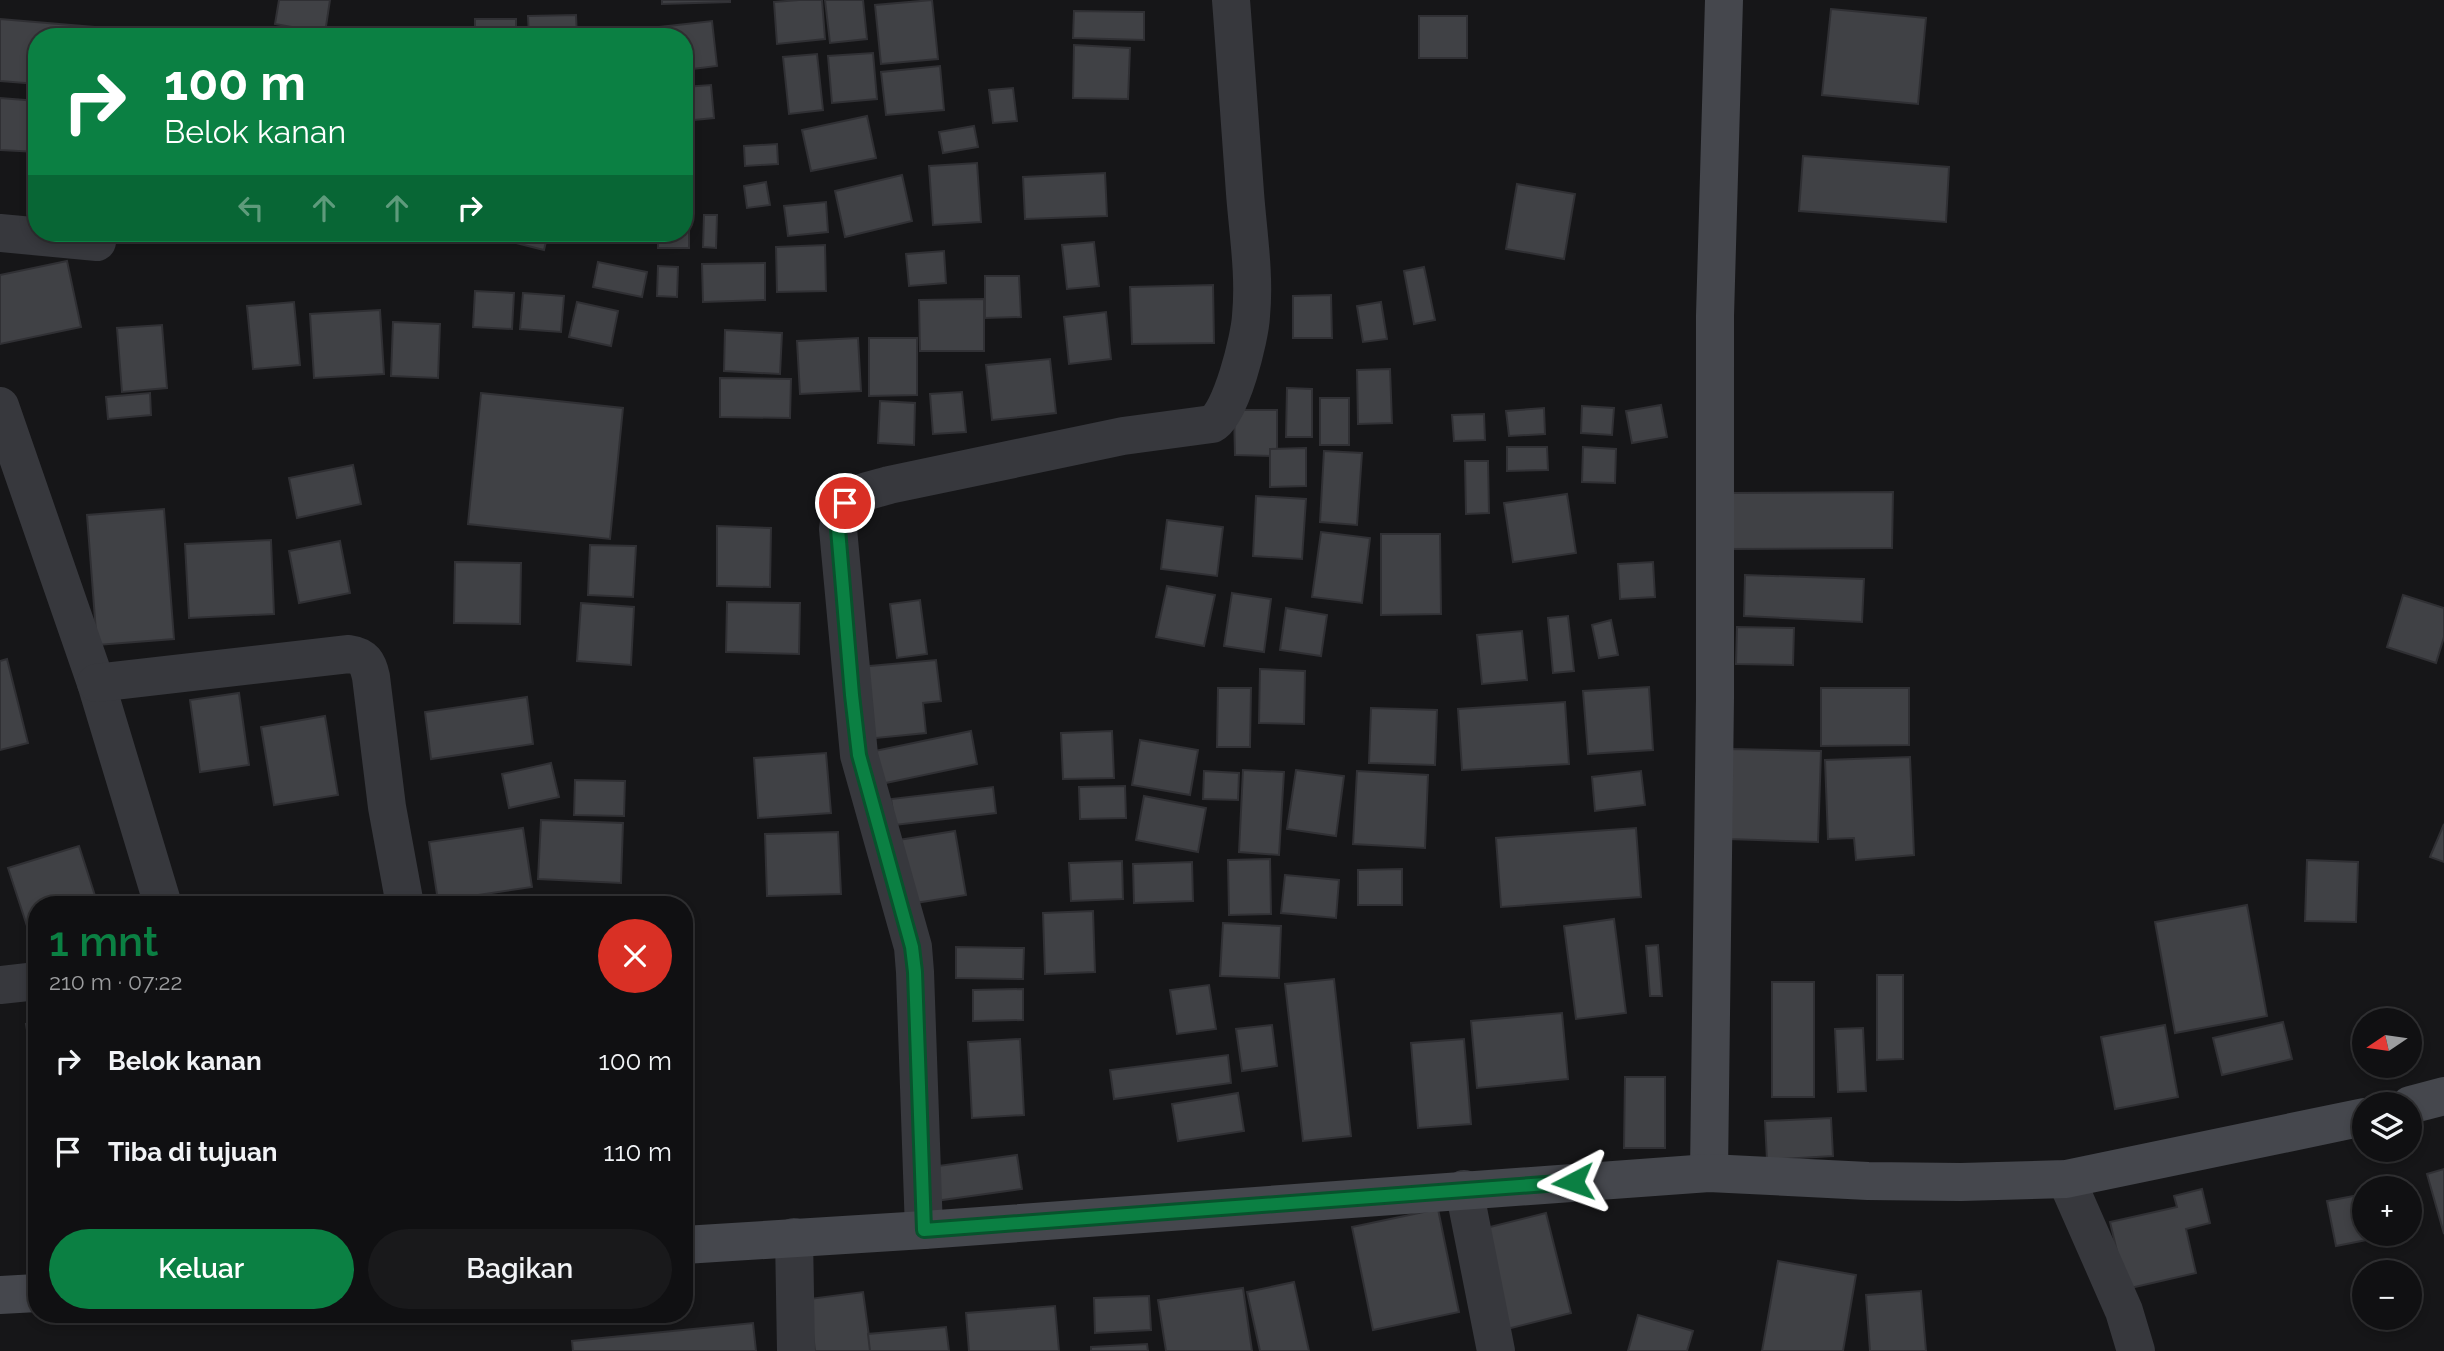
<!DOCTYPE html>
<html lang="id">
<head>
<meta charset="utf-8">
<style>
	:root { --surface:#101012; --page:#19191b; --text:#f1f3f6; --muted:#9c9d9f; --line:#303032; --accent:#0b8043 }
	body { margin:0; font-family:Raleway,sans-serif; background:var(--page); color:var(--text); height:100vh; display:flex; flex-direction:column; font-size:26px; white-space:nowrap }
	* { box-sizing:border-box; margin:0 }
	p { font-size:23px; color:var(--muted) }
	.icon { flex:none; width:38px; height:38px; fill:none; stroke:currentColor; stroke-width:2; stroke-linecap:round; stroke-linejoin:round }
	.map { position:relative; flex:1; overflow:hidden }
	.drawer { position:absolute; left:28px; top:896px; width:665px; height:427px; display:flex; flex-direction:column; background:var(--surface); border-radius:28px; box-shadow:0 4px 10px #0003,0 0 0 2px var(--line) }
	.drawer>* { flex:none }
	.top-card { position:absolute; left:28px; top:28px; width:665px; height:214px; border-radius:28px; box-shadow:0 4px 10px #0003,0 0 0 2px var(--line); background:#0b8043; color:#fff; overflow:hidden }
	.needle { width:46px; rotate:257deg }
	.controls { position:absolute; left:2352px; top:1008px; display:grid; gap:14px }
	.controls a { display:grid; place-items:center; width:70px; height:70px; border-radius:50%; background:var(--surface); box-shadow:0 4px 10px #0003,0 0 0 2px var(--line); font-size:35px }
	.pin { position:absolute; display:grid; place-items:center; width:60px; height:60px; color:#fff; margin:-30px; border:4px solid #fff; border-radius:50%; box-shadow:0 2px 7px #0007 }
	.me { position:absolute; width:77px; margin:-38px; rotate:266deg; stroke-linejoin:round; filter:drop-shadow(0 0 5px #0008) }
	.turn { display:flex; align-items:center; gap:24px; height:147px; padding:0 21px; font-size:32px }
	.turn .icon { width:91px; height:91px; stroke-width:2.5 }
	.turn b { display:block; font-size:49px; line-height:60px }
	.lanes { display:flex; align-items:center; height:66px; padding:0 21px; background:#0003; justify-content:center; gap:35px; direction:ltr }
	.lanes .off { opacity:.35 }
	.round { display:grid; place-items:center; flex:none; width:74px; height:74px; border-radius:37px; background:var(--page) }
	.overview { display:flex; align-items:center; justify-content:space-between; height:119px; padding:0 21px }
	h1 { font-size:42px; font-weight:600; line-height:52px; color:var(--accent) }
	.action { display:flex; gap:14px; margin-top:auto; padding:14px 21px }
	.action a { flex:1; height:80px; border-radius:42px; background:var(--accent); color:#fff; font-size:28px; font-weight:600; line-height:80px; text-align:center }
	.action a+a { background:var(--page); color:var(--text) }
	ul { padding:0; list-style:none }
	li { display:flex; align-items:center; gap:21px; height:91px; padding:0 21px }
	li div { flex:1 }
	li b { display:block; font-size:26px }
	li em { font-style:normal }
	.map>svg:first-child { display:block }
	.building { fill:#404145; stroke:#303034; stroke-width:2 }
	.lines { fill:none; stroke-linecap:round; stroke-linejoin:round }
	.street { stroke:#37383d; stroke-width:38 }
	.secondary { stroke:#45474d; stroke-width:38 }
	.route-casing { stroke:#07532c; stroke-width:18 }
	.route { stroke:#0b8043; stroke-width:12 }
</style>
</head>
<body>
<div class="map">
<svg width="2444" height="1351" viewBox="0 0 2444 1351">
	<rect width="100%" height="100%" fill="#161618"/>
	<!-- building -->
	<g class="building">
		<path d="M279,0H330L325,33L275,24Z"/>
		<path d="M662,0H730V2L662,4Z"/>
		<path d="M799,0H822L825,39L777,44L774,2Z"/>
		<path d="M825,0H863L867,39L830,43Z"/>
		<path d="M932,0L938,59L881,64L875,5Z"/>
		<path d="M1831,9L1926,18L1918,104L1822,95Z"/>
		<path d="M1074,11L1144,12V40L1073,38Z"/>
		<path d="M576,15L577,37H529L528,16Z"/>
		<rect x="1419" y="16" width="48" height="42"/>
		<path d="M0,19L94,27L93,37H37V84L0,81Z"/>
		<rect x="475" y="19" width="41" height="18"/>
		<path d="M712,21L717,66L684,70V37H661L660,27Z"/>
		<path d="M1074,45L1130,48L1128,99L1073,98Z"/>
		<path d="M873,53L877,99L832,103L828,56Z"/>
		<path d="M817,54L823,110L789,114L783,57Z"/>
		<path d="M940,66L944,110L886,115L881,72Z"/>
		<path d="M711,85L714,118L684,121V87Z"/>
		<path d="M1013,88L1017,121L993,123L989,90Z"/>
		<path d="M0,98L37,101V152L0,150Z"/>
		<path d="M867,116L876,158L811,171L802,130Z"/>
		<path d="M974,126L978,147L943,153L939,132Z"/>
		<path d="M777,144L778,164L745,166L744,146Z"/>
		<path d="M1803,156L1949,167L1946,222L1799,211Z"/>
		<path d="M977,163L981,222L933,225L929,166Z"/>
		<path d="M1105,173L1107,216L1025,219L1023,177Z"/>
		<path d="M902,175L912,221L845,237L835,191Z"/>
		<path d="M766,182L770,205L747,208L744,186Z"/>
		<path d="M1517,184L1575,194L1564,259L1506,249Z"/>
		<path d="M826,202L828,232L788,236L784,206Z"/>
		<path d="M684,212H689V248H658V233H684Z"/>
		<path d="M704,215H717L716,248L703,247Z"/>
		<path d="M326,233H355L354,237Z"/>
		<path d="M476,233H548L544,250Z"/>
		<path d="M590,233H634L633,240L590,236Z"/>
		<path d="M1094,242L1099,286L1067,289L1062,245Z"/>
		<path d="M825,245L826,291L777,292L776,247Z"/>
		<path d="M944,251L946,283L909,286L906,254Z"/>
		<path d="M67,261L81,327L0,344V275Z"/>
		<path d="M598,262L647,272L642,297L593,287Z"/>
		<path d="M765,263V300L703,302L702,264Z"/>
		<path d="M658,266L678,267L677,297L657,296Z"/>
		<path d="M1424,267L1435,320L1414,324L1404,271Z"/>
		<path d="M985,276H1019L1021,317L985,318Z"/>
		<path d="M1213,285L1214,343L1132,344L1130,287Z"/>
		<path d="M475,291L514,293L512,329L473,327Z"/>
		<path d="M523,293L564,296L561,332L520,329Z"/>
		<path d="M1331,295L1332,338H1293V296Z"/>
		<path d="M984,299V351H920L919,300Z"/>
		<path d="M294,302L300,365L253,369L247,306Z"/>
		<path d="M577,302L618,311L611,346L569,337Z"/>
		<path d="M1381,302L1387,339L1363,342L1357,306Z"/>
		<path d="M380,310L384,374L314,378L310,314Z"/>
		<path d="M1106,312L1111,359L1069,364L1064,317Z"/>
		<path d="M393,322L440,324L438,378L391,376Z"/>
		<path d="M162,325L167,388L122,392L117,328Z"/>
		<path d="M725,330L782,333L780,374L724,371Z"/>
		<path d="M858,338L861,391L800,394L797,341Z"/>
		<path d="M869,338H917V395L869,396Z"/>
		<path d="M1050,359L1056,413L992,420L986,365Z"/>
		<path d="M1390,369L1392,423L1358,424L1357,370Z"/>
		<path d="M720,378L791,379L790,418L720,417Z"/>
		<path d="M1287,388L1312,389V437H1286Z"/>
		<path d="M962,392L966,432L933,434L930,394Z"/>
		<path d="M150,393L151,415L108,419L106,397Z"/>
		<path d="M481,393L623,408L610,539L468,524Z"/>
		<rect x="1320" y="398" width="29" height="47"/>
		<path d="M880,401L915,403L914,445L878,443Z"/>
		<path d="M1661,405L1667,437L1632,443L1626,411Z"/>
		<path d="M1582,406L1614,408L1612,435L1581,433Z"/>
		<path d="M1544,408L1545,434L1509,436L1506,411Z"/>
		<path d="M1234,410H1277V456L1235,455Z"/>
		<path d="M1484,414L1485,440L1454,441L1452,415Z"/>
		<path d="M1507,447H1547L1548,470L1507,471Z"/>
		<path d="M1583,447L1616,449L1615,483L1582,482Z"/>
		<path d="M1306,448V486L1270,487V449Z"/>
		<path d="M1324,451L1362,453L1357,525L1320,522Z"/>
		<path d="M1465,461H1488L1489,513L1466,514Z"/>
		<path d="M353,465L361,504L297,518L289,478Z"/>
		<path d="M1893,492L1892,548L1728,549V493Z"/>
		<path d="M1567,494L1576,553L1513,562L1504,503Z"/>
		<path d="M1256,496L1306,499L1302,559L1253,556Z"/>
		<path d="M164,509L174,639L97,645L87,515Z"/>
		<path d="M1167,520L1223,527L1217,576L1161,569Z"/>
		<path d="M717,526L771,528L770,587L717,586Z"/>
		<path d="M1321,532L1370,538L1362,603L1312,597Z"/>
		<path d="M1381,534H1440L1441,614L1381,615Z"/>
		<path d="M271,540L274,614L189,618L185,544Z"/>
		<path d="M340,541L350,593L299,603L289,551Z"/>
		<path d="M590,545L636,546L633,597L588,595Z"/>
		<path d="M455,562L521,563L520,624L454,623Z"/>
		<path d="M1653,562L1655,597L1620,599L1618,564Z"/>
		<path d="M1745,575L1864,579L1862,622L1744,616Z"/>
		<path d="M1167,586L1215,595L1204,646L1156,637Z"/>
		<path d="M1232,593L1271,599L1264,652L1224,646Z"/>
		<path d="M2403,595L2444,608V637L2436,663L2387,647Z"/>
		<path d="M920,600L927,654L897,658L890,604Z"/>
		<path d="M727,602L800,603L799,654L726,652Z"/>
		<path d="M581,603L634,607L631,665L577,661Z"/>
		<path d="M1286,608L1327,615L1321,656L1280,650Z"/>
		<path d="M1568,616L1574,671L1553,673L1548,618Z"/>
		<path d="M1611,620L1618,655L1599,658L1592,625Z"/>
		<path d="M1737,627L1794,628L1793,665L1736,664Z"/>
		<path d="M1522,631L1527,680L1482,684L1477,635Z"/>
		<path d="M7,659L28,743L0,750V661Z"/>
		<path d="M936,660L941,701L923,703L926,733L866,739L859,667Z"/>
		<path d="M1260,669L1305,671L1304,724L1259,723Z"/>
		<path d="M1649,687L1653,750L1588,754L1583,691Z"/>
		<path d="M1218,688H1251L1250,747H1217Z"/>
		<path d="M1821,688H1909V745L1821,746Z"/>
		<path d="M239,693L249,765L200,772L190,700Z"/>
		<path d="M527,697L533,744L431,759L425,712Z"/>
		<path d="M1565,702L1569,764L1462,770L1458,709Z"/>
		<path d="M1371,708L1437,710L1435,765L1369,763Z"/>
		<path d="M325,716L338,795L274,805L261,727Z"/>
		<path d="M971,731L977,764L876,785L870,752Z"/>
		<path d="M1112,731L1114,778L1063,779L1061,733Z"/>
		<path d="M1140,740L1198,750L1190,795L1132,785Z"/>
		<path d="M1730,749L1821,751L1818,842L1728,839Z"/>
		<path d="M826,753L831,813L758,818L754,758Z"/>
		<path d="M1910,757L1914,855L1856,860L1854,838L1828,839L1825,760Z"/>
		<path d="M551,763L559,797L509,808L502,774Z"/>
		<path d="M1243,770L1284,772L1279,855L1239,852Z"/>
		<path d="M1296,770L1344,776L1336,836L1287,829Z"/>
		<path d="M1204,771L1239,773L1238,800L1203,799Z"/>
		<path d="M1357,771L1428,775L1425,848L1353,844Z"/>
		<path d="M1641,771L1645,805L1595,811L1592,777Z"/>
		<path d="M575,780L625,781L624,816L574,815Z"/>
		<path d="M1125,786L1126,818L1080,819L1079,787Z"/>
		<path d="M993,787L996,813L895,825L891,799Z"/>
		<path d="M1144,796L1206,808L1198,852L1136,840Z"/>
		<path d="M541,820L623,823L621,883L538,879Z"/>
		<path d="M2444,824V862L2430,857Z"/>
		<path d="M523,828L532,887L438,901L429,842Z"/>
		<path d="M1636,828L1641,897L1501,907L1496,838Z"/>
		<path d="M955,831L966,895L903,905L892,841Z"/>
		<path d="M838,832L841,894L767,896L765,834Z"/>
		<path d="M79,846L98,905H37V926L28,929L8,868Z"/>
		<path d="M1270,859L1271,914L1229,915L1228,860Z"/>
		<path d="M2307,860L2358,862L2356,922L2305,921Z"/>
		<path d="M1122,861L1123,899L1071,901L1069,863Z"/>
		<path d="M1192,862L1193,901L1134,903L1133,864Z"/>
		<path d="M1402,869V905H1358V870Z"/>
		<path d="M1285,875L1339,880L1336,918L1281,913Z"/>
		<path d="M2247,905L2267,1016L2175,1033L2155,922Z"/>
		<path d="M1093,911L1095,972L1045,974L1043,913Z"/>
		<path d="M1614,919L1626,1013L1576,1019L1564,926Z"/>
		<path d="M1223,923L1281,926L1279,978L1220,976Z"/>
		<path d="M1658,945L1662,996H1650L1646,946Z"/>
		<path d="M956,947L1024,948L1023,979L956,978Z"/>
		<path d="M1877,975H1903V1059L1877,1060Z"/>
		<path d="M1334,979L1351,1136L1303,1141L1285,984Z"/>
		<rect x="1772" y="982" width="42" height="115"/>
		<path d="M1209,985L1216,1029L1177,1034L1170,990Z"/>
		<path d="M1023,989V1020L973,1021V990Z"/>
		<path d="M1562,1013L1568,1079L1477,1088L1471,1021Z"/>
		<path d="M2283,1022L2292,1059L2222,1075L2213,1038Z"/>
		<path d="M37,1023V1094L26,1024Z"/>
		<path d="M1272,1025L1277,1066L1242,1071L1236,1029Z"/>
		<path d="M2165,1025L2178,1097L2115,1109L2101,1037Z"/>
		<path d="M1863,1028L1866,1091L1838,1092L1835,1029Z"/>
		<path d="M1020,1039L1024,1115L972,1118L968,1042Z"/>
		<path d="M1464,1039L1471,1124L1418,1128L1411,1043Z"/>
		<path d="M1228,1055L1231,1083L1114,1099L1110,1070Z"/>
		<path d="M1625,1077H1665V1148H1624Z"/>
		<path d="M1238,1093L1244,1131L1178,1141L1172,1104Z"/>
		<path d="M1831,1118L1833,1156L1767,1160L1765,1121Z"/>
		<path d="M1017,1155L1022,1189L935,1201L931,1167Z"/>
		<path d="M2444,1169V1234L2427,1174Z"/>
		<path d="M2202,1189L2210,1223L2186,1229L2196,1273L2126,1289L2110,1222L2177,1207L2174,1196Z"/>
		<path d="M2364,1194V1234H2397L2336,1246L2327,1201Z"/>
		<path d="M1438,1209L1459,1312L1373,1330L1352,1227Z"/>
		<path d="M1546,1213L1571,1313L1499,1331L1474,1231Z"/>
		<path d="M1778,1261L1856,1275L1843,1351H1762Z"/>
		<path d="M1294,1282L1309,1351H1260L1247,1292Z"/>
		<path d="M1243,1288L1252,1351H1166L1158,1300Z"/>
		<path d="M1921,1291L1926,1351H1870L1866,1295Z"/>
		<path d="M863,1292L871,1351H815L809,1299Z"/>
		<path d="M1149,1296L1151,1330L1095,1333L1094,1298Z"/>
		<path d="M1055,1306L1059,1351H969L966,1313Z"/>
		<path d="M1638,1315L1693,1331L1687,1351H1628Z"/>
		<path d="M753,1323L756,1351H573L572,1341Z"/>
		<path d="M946,1327L949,1351H870L868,1334Z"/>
		<path d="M1147,1344L1148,1351H1091V1347Z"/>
	</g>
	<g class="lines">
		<!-- street -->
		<g class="street">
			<path d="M0,233L97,242"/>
			<path d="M0,406L96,683L163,905"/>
			<path d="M96,683L349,654C364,656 368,663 371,677L387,807L405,905"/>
			<path d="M0,985L37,981"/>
			<path d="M2066,1179L2124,1311L2136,1351"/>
			<path d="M1464,1189L1496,1351"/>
			<path d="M924,1230L915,972L913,947L859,755L838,529C841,493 859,494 889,485L1123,436L1212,424C1231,415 1250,337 1251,316C1255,275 1248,233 1245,193C1240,128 1236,64 1231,0"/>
			<path d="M794,1237L796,1351"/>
		</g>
		<!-- secondary -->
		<g class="secondary">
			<path d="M2410,1105L2444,1096"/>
			<path d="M1709,1173L1715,698V316L1724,0"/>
			<path d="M684,1245L924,1230L1709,1173L1868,1181L1961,1182L2066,1179L2364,1117"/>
			<path d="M0,1295L37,1293"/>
		</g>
	</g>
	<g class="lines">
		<!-- route casing -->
		<g class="route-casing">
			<path id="route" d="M845,503L839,517L838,529L852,695L859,755L912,947L915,972L924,1230L1573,1182"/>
		</g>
		<!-- route -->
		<use href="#route" class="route"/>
	</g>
</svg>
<div class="controls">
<a><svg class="needle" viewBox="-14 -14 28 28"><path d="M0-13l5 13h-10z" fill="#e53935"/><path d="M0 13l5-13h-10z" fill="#9c9d9f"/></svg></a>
<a><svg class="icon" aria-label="layers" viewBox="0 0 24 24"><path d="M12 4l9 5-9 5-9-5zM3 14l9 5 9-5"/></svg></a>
<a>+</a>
<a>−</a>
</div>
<div class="pin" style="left:845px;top:503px;background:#d93025"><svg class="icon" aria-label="arrive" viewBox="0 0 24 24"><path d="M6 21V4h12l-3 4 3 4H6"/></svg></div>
<svg class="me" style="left:1573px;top:1182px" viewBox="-20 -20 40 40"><path d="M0-17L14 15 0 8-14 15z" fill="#0b8043" stroke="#fff" stroke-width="4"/></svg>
<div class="top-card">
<div class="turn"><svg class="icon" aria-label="right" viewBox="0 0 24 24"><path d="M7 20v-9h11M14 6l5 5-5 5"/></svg><div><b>100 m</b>Belok kanan</div></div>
<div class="lanes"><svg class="icon off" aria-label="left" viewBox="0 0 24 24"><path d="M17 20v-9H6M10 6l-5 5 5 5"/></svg><svg class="icon off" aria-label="ahead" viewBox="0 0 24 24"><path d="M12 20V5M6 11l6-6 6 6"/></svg><svg class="icon off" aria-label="ahead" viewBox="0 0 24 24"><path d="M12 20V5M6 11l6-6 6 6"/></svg><svg class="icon" aria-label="right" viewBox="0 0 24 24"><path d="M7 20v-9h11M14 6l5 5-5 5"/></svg></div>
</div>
<section class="drawer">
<div class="overview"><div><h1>1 mnt</h1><p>210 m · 07:22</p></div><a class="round" style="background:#d93025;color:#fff"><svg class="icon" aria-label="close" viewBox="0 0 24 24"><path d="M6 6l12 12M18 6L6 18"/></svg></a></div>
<ul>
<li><svg class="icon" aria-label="right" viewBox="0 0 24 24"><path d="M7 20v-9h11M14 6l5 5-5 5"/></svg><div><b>Belok kanan</b></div><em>100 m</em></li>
<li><svg class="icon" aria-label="arrive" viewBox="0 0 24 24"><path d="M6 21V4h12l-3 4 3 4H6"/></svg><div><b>Tiba di tujuan</b></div><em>110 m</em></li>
</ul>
<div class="action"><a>Keluar</a><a>Bagikan</a></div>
</section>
</div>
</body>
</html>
